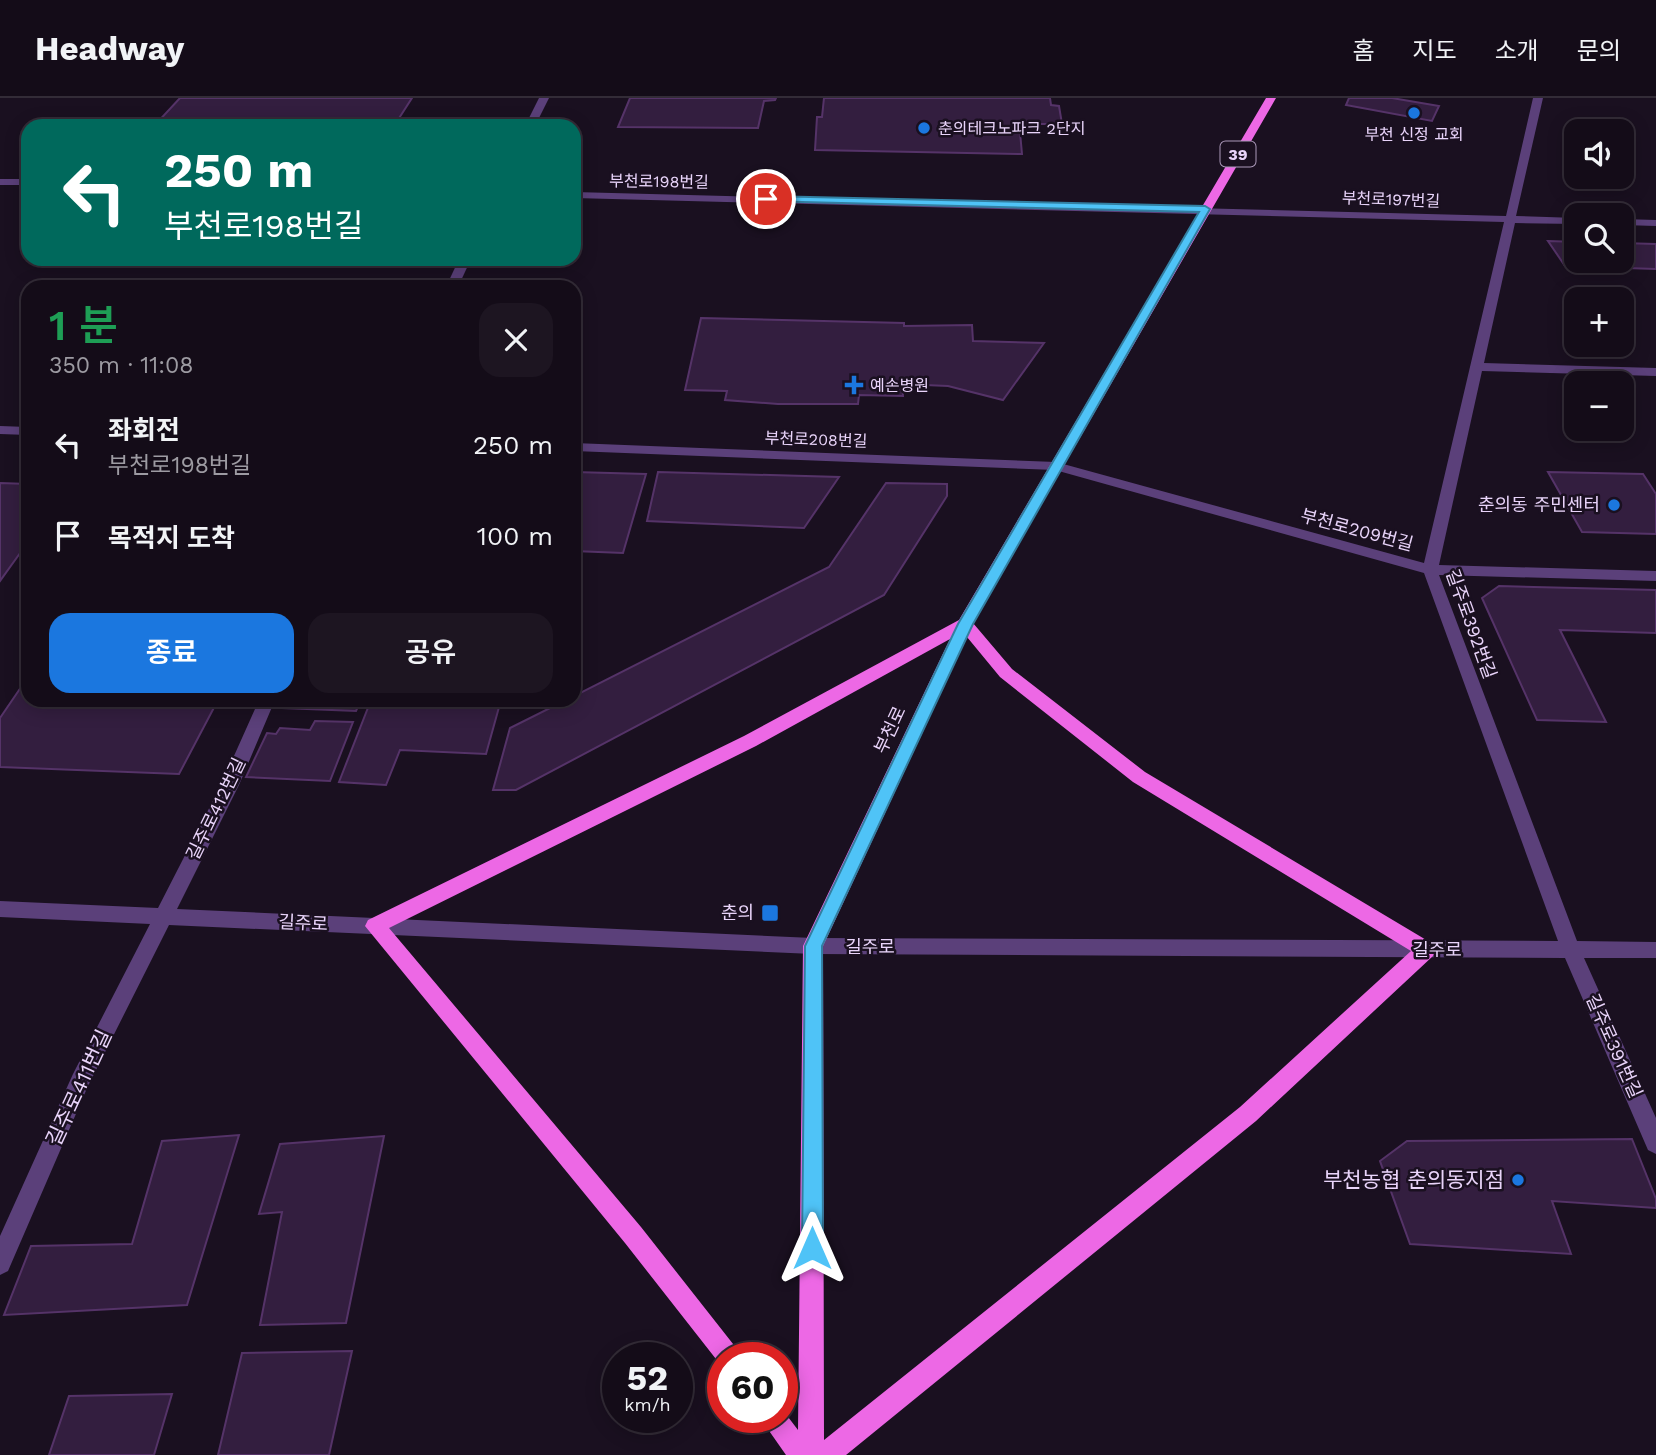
<!DOCTYPE html>
<html lang="ko">
<head>
<meta charset="utf-8">
<style>
	:root { --surface:#140c18; --page:#1d1521; --text:#f1f3f6; --muted:#9d9ba2; --line:#332c37; --accent:#1b77df }
	body { margin:0; font-family:"Work Sans","Noto Sans KR",sans-serif; background:var(--page); color:var(--text); height:100vh; display:flex; flex-direction:column; font-size:26px; white-space:nowrap }
	* { box-sizing:border-box; margin:0 }
	p { font-size:23px; color:var(--muted) }
	.icon { flex:none; width:38px; height:38px; fill:none; stroke:currentColor; stroke-width:2; stroke-linecap:round; stroke-linejoin:round }
	.map { position:relative; flex:1; overflow:hidden }
	.details { position:absolute; left:21px; top:182px; width:560px; height:427px; display:flex; flex-direction:column; background:var(--surface); border-radius:21px; box-shadow:0 4px 18px #0003,0 0 0 2px var(--line) }
	.details>* { flex:none }
	.guide { position:absolute; left:21px; top:21px; width:560px; height:147px; border-radius:21px; box-shadow:0 4px 18px #0003,0 0 0 2px var(--line); background:#00695c; color:#fff; overflow:hidden }
	.controls { position:absolute; left:1564px; top:21px; display:grid; gap:14px }
	.controls a { display:grid; place-items:center; width:70px; height:70px; border-radius:14px; background:var(--surface); box-shadow:0 4px 18px #0003,0 0 0 2px var(--line); font-size:35px }
	.speed { position:absolute; left:602px; top:1244px; display:flex; gap:14px; font-size:35px; font-weight:700; text-align:center }
	.speed>* { display:grid; place-content:center; width:91px; height:91px; border-radius:50%; background:var(--surface); box-shadow:0 4px 18px #0003,0 0 0 2px var(--line); line-height:1 }
	.speed small { font-size:18px; font-weight:400 }
	.speed .limit { border:10px solid #d22; background:#fff; color:#111 }
	.pin { position:absolute; display:grid; place-items:center; width:60px; height:60px; color:#fff; margin:-30px; border:4px solid #fff; border-radius:50%; box-shadow:0 2px 7px #0007 }
	.me { position:absolute; width:77px; margin:-38px; rotate:0deg; stroke-linejoin:round; filter:drop-shadow(0 0 5px #0008) }
	.turn { display:flex; align-items:center; gap:24px; height:147px; padding:0 28px; font-size:32px }
	.turn .icon { width:91px; height:91px; stroke-width:2.5 }
	.turn b { display:block; font-size:49px; line-height:60px }
	.round { display:grid; place-items:center; flex:none; width:74px; height:74px; border-radius:21px; background:var(--page) }
	.summary { display:flex; align-items:center; justify-content:space-between; height:119px; padding:0 28px }
	h1 { font-size:42px; font-weight:600; line-height:52px; color:#1e9e55 }
	.primary-button { display:flex; gap:14px; margin-top:auto; padding:14px 28px }
	.primary-button a { flex:1; height:80px; border-radius:21px; background:var(--accent); color:#fff; font-size:28px; font-weight:600; line-height:80px; text-align:center }
	.primary-button a+a { background:var(--page); color:var(--text) }
	ul { padding:0; list-style:none }
	li { display:flex; align-items:center; gap:21px; height:91px; padding:0 28px }
	li div { flex:1 }
	li b { display:block; font-size:26px }
	li em { font-style:normal }
	header { display:flex; align-items:center; gap:42px; box-sizing:border-box; height:98px; padding:0 35px; background:var(--surface); border-bottom:2px solid var(--line) }
	header strong { font-size:33px }
	nav { display:flex; gap:38px; margin-inline-start:auto; font-size:24px }
	.map>svg:first-child { display:block }
	.building { fill:#331e3f; stroke:#553368; stroke-width:2 }
	.lines { fill:none; stroke-linecap:round; stroke-linejoin:round }
	.minor { fill:#5b407a; fill-rule:evenodd }
	.major { fill:#ed68e5; fill-rule:evenodd }
	.route { fill:#4fc3f7; stroke:#337fa1; stroke-width:2 }
	.poi-dot { fill:#1b77df; stroke:#1a1020; stroke-width:2.5 }
	.labels { text-anchor:middle; stroke-width:5; stroke-linejoin:round; paint-order:stroke }
	.far-poi-label { font-size:16px; fill:#e9d4fa; stroke:#1a1020; text-anchor:start }
	.shield { fill:#1a1020; stroke:#ab99b9; stroke-width:2 }
	.shield-label { font-size:16px; font-weight:bold; fill:#e9d4fa }
	.far-street-label { font-size:16px; fill:#e9d4fa; stroke:#1a1020 }
	.poi-label { font-size:18px; fill:#e9d4fa; stroke:#1a1020; text-anchor:end }
	.street-label { font-size:18px; fill:#e9d4fa; stroke:#1a1020 }
	.near-street-label { font-size:21px; fill:#e9d4fa; stroke:#1a1020 }
	.near-poi-label { font-size:21px; fill:#e9d4fa; stroke:#1a1020; text-anchor:end }
</style>
</head>
<body>
<header>
<strong>Headway</strong>
<nav><a>홈</a><a>지도</a><a>소개</a><a>문의</a></nav>
</header>
<div class="map">
<svg width="1656" height="1357" viewBox="0 0 1656 1357">
	<rect width="100%" height="100%" fill="#1a1020"/>
	<!-- building -->
	<g class="building">
		<path d="M180,0H412L394,28H154Z"/>
		<path d="M630,0H776L775,2L764,3L758,30L618,29Z"/>
		<path d="M824,0H1050L1051,7L1059,8L1062,26H1032L1033,34H1020L1022,56L815,52L817,19H822Z"/>
		<path d="M1349,0H1392L1439,8L1432,23L1346,7Z"/>
		<path d="M1548,143L1577,144V163H1622V145L1656,146V171L1565,168Z"/>
		<path d="M701,220L904,225V228L972,227L973,243L1044,245L1003,302L948,288L902,286L903,298L859,297L858,306H778L725,302L727,293L685,292Z"/>
		<path d="M574,374L646,376L623,455L574,453Z"/>
		<path d="M658,374L839,379L804,430L647,423Z"/>
		<path d="M1548,374L1643,376L1656,396V436L1582,434Z"/>
		<path d="M0,385L28,386V444L0,483Z"/>
		<path d="M886,385L947,386V398L884,497L516,692H493L510,630L566,602H574V598L829,469Z"/>
		<path d="M1499,488L1656,492V535L1560,532L1606,624L1537,622L1482,500Z"/>
		<path d="M28,579V602H218L179,676L0,669V620Z"/>
		<path d="M287,602H361L356,613L283,610Z"/>
		<path d="M371,602H501L486,656L400,652L386,687L339,684Z"/>
		<path d="M315,623L353,624L330,683L246,679L267,635L276,636L280,630L310,632Z"/>
		<path d="M239,1037L187,1207L4,1217L31,1148L132,1146L162,1043Z"/>
		<path d="M384,1038L346,1225L260,1227L282,1114L259,1116L280,1046Z"/>
		<path d="M1632,1041L1656,1101V1110L1552,1103L1571,1156L1410,1146L1380,1063L1407,1043Z"/>
		<path d="M352,1253L329,1357H218L242,1255Z"/>
		<path d="M172,1296L154,1357H49L69,1298Z"/>
	</g>
	<g class="lines">
		<!-- minor -->
		<g class="minor">
			<path d="M539,0H549L535,28H525Z"/>
			<path d="M1533,0H1543L1516,118L1577,120V126L1515,125L1484,265L1656,270V278L1482,273L1439,467L1656,473V483L1439,477L1577,843L1656,844V860H1584L1656,1020V1056L1648,1052L1565,860L813,856L169,827L88,988L8,1173L0,1177V1138L73,976L150,826L0,819V803L158,810L221,687L259,602H275L239,687L177,811L813,840L1558,843L1424,475L1055,372L574,353V345L1056,364L1424,465L1504,124L574,100V94L1506,118Z"/>
			<rect x="0" y="81" width="28" height="6"/>
			<path d="M1622,121L1656,122V128L1622,127Z"/>
			<path d="M459,161H471L458,189H446Z"/>
			<path d="M0,328L28,329V337L0,336Z"/>
		</g>
		<!-- major -->
		<path class="major" d="M1266,0H1276L973,525L1012,571L1145,674L1433,846L1436,852L1433,858L1256,1023L846,1357H786L760,1320H782V1311L798,1332L803,848L950,541L756,648L389,830L641,1129L737,1251L740,1260H723V1270L625,1145L365,828L368,822L744,638L959,522ZM967,539L1000,579L1133,684L1411,853L1240,1009L824,1342L823,848Z"/>
	</g>
	<!-- route -->
	<path class="route" d="M766,98L1205,108L1210,111L973,526L822,848L823,1150L820,1158L812,1161L805,1158L802,1150L805,848L958,526L1199,114L763,103L761,101Z"/>
	<!-- markers -->
	<g class="poi-dot">
		<circle cx="1414" cy="15" r="7"/>
		<circle cx="924" cy="30" r="7"/>
		<path d="M850.5 276.5h7v7h7v7h-7v7h-7v-7h-7v-7h7z"/>
		<circle cx="1614" cy="407" r="7"/>
		<rect x="761" y="806" width="18" height="18" rx="3.5"/>
		<circle cx="1518" cy="1082" r="7"/>
	</g>
	<g class="labels">
		<!-- far-poi labels -->
		<g class="far-poi-label">
			<text x="938" y="36">춘의테크노파크 2단지</text>
			<text x="1414" y="42" text-anchor="middle">부천 신정 교회</text>
			<text x="870" y="293">예손병원</text>
		</g>
		<!-- shield labels -->
		<rect class="shield" x="1220.5" y="43.5" width="35" height="25" rx="5"/>
		<g class="shield-label">
			<text x="1238" y="62">39</text>
		</g>
		<!-- far-street labels -->
		<g class="far-street-label">
			<text transform="translate(659 83) rotate(1)" y="6">부천로198번길</text>
			<text transform="translate(1391 101) rotate(2)" y="6">부천로197번길</text>
			<text transform="translate(816 341) rotate(2)" y="6">부천로208번길</text>
		</g>
		<!-- poi labels -->
		<g class="poi-label">
			<text x="1600" y="413">춘의동 주민센터</text>
			<text x="754" y="821">춘의</text>
		</g>
		<!-- street labels -->
		<g class="street-label">
			<text transform="translate(1357 432) rotate(15)" y="6">부천로209번길</text>
			<text transform="translate(1471 526) rotate(70)" y="6">길주로392번길</text>
			<text transform="translate(890 632) rotate(-65)" y="6">부천로</text>
			<text transform="translate(216 711) rotate(-64)" y="6">길주로412번길</text>
			<text transform="translate(303 825) rotate(3)" y="6">길주로</text>
			<text x="870" y="855">길주로</text>
			<text x="1437" y="858">길주로</text>
			<text transform="translate(1614 948) rotate(66)" y="6">길주로391번길</text>
		</g>
		<!-- near-street labels -->
		<g class="near-street-label">
			<text transform="translate(79 990) rotate(-65)" y="7">길주로411번길</text>
		</g>
		<!-- near-poi labels -->
		<g class="near-poi-label">
			<text x="1504" y="1089">부천농협 춘의동지점</text>
		</g>
	</g>
</svg>
<div class="controls">
<a><svg class="icon" aria-label="sound" viewBox="0 0 24 24"><path d="M4 9h4l5-4v14l-5-4H4zM17 9q2 3 0 6"/></svg></a>
<a><svg class="icon" aria-label="search" viewBox="0 0 24 24"><circle cx="10" cy="10" r="6"/><path d="M15 15l6 6"/></svg></a>
<a>+</a>
<a>−</a>
</div>
<div class="speed"><div>52<small>km/h</small></div><div class="limit">60</div></div>
<div class="pin" style="left:766px;top:101px;background:#d93025"><svg class="icon" aria-label="arrive" viewBox="0 0 24 24"><path d="M6 21V4h12l-3 4 3 4H6"/></svg></div>
<svg class="me" style="left:812px;top:1150px" viewBox="-20 -20 40 40"><path d="M0-17L14 15 0 8-14 15z" fill="#4fc3f7" stroke="#fff" stroke-width="4"/></svg>
<div class="guide">
<div class="turn"><svg class="icon" aria-label="left" viewBox="0 0 24 24"><path d="M17 20v-9H6M10 6l-5 5 5 5"/></svg><div><b>250 m</b>부천로198번길</div></div>
</div>
<section class="details">
<div class="summary"><div><h1>1 분</h1><p>350 m · 11:08</p></div><a class="round"><svg class="icon" aria-label="close" viewBox="0 0 24 24"><path d="M6 6l12 12M18 6L6 18"/></svg></a></div>
<ul>
<li><svg class="icon" aria-label="left" viewBox="0 0 24 24"><path d="M17 20v-9H6M10 6l-5 5 5 5"/></svg><div><b>좌회전</b><p>부천로198번길</p></div><em>250 m</em></li>
<li><svg class="icon" aria-label="arrive" viewBox="0 0 24 24"><path d="M6 21V4h12l-3 4 3 4H6"/></svg><div><b>목적지 도착</b></div><em>100 m</em></li>
</ul>
<div class="primary-button"><a>종료</a><a>공유</a></div>
</section>
</div>
</body>
</html>
